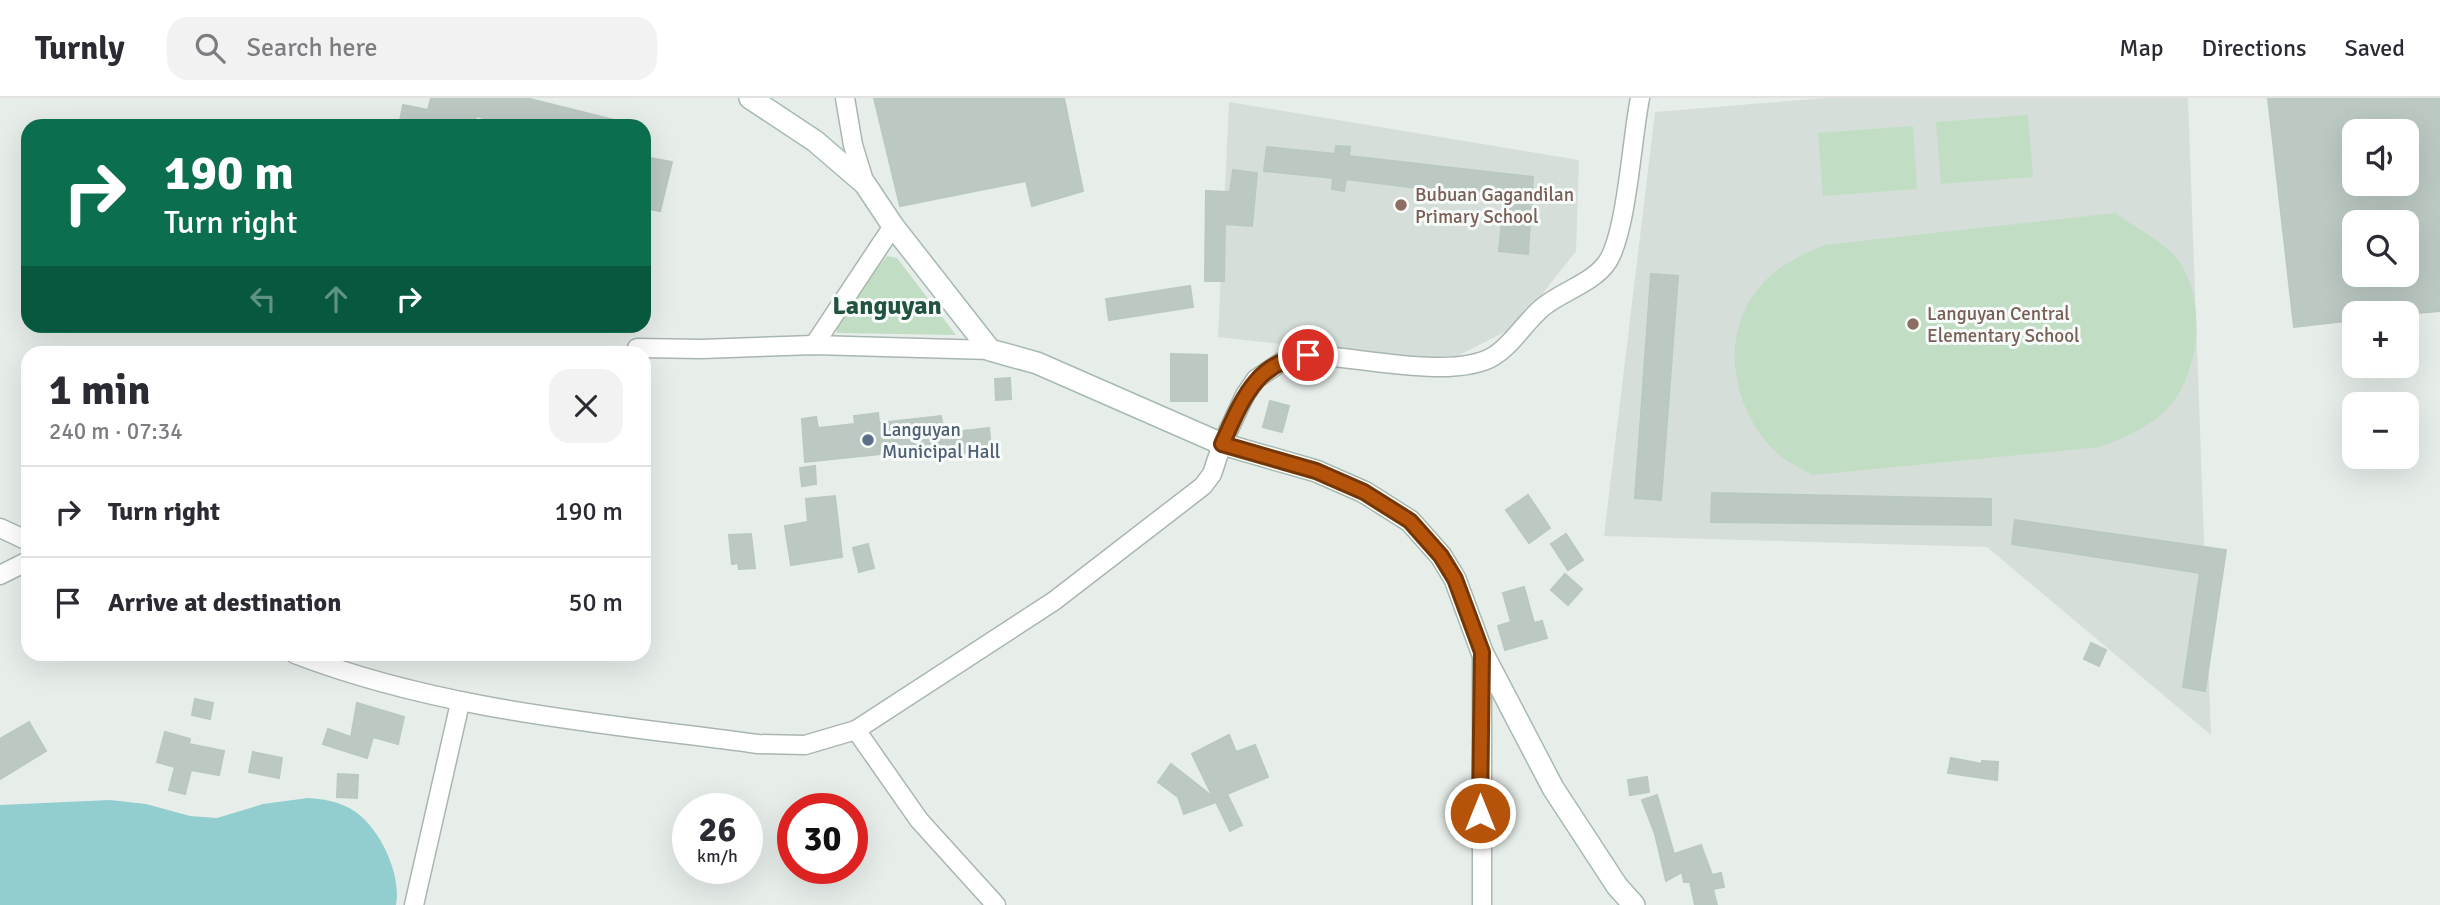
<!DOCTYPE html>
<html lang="en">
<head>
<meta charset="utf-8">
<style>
	:root { --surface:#fff; --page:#f2f2f3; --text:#2b2b33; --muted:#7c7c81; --line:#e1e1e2 }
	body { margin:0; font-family:Signika,sans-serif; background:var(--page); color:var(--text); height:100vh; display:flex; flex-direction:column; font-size:26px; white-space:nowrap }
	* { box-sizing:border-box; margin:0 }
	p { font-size:23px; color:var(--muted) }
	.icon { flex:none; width:38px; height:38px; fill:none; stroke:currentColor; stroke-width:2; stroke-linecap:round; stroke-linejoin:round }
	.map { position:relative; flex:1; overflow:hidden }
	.side { position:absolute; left:21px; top:248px; width:630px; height:315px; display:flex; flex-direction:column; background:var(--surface); border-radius:21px; box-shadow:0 7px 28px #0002 }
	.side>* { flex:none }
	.top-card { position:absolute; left:21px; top:21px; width:630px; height:214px; border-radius:21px; box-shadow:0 7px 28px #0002; background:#0b6e4f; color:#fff; overflow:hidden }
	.fabs { position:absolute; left:2342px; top:21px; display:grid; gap:14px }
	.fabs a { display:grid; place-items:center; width:77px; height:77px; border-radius:14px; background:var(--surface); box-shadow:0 7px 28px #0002; font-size:35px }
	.speed { position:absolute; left:672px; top:695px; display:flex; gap:14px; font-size:35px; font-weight:700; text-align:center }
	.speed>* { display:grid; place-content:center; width:91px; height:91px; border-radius:50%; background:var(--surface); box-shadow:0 7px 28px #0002; line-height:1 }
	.speed small { font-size:18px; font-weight:400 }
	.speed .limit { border:10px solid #d22; background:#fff; color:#111 }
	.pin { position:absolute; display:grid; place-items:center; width:60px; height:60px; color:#fff; margin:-30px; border:4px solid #fff; border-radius:50%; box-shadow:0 2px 7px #0007 }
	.me { position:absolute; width:77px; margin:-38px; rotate:0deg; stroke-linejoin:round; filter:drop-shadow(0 0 5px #0008) }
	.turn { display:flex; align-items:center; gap:24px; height:147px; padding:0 28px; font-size:32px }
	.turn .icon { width:91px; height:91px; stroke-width:2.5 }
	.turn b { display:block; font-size:49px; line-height:60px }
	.lanes { display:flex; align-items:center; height:66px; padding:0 28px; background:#0003; justify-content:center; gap:35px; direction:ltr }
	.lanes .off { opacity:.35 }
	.round { display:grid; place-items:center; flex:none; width:74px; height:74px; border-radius:21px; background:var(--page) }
	.head { display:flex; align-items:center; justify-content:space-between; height:119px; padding:0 28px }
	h1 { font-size:42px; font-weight:700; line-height:52px }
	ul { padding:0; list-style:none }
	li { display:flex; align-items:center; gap:21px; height:91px; padding:0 28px; border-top:2px solid var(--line) }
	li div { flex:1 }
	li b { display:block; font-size:26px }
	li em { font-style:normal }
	header { display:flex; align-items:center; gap:42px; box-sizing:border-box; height:98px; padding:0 35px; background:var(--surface); border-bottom:2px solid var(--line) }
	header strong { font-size:33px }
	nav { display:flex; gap:38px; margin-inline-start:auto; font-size:24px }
	.search { width:490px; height:63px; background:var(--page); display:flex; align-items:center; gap:18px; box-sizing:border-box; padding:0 24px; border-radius:21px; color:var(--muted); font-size:26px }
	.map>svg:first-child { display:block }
	.built { fill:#d5ded9 }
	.green { fill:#c1dec5 }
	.water { fill:#92ced0 }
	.building { fill:#bcc9c3; stroke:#b9c8c0; stroke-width:2; fill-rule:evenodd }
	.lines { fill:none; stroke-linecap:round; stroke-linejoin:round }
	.street-casing { stroke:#a9b6b0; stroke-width:21 }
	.secondary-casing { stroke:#a5bab0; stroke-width:24 }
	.street { stroke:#fff; stroke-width:18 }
	.secondary { stroke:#fff; stroke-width:21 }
	.route-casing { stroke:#753606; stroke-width:18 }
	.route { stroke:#b45309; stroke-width:12 }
	.education-dot { fill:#8d6e63; stroke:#f7fbf9; stroke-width:2.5 }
	.service-dot { fill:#5c6f8a; stroke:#f7fbf9; stroke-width:2.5 }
	.labels { text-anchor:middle; stroke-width:6; stroke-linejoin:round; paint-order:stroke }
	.education-label { font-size:19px; fill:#785e54; stroke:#f7fbf9; text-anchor:start }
	.service-label { font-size:19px; fill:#4e5e75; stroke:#f7fbf9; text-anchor:start }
	.district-label { font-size:26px; font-weight:bold; fill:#225240; stroke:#f7fbf9 }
</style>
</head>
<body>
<header>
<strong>Turnly</strong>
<div class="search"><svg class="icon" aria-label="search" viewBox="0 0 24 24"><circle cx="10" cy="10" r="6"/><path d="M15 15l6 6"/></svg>Search here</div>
<nav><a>Map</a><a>Directions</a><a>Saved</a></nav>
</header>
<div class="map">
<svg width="2440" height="807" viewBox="0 0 2440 807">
	<rect width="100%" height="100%" fill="#e7eeea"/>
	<!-- built -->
	<g class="built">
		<path d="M1825,0H2188L2211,637L1987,449L1604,438L1655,14Z"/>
		<path d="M1229,4L1579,62L1576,153L1517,228L1445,264L1218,239Z"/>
	</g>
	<!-- green -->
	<g class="green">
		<path d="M2028,17L2033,79L1941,86L1936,24Z"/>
		<path d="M1913,28L1917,91L1823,98L1818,35Z"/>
		<path d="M2115,115C2133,128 2156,140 2172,155C2208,193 2202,272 2169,309C2149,330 2125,339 2100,349L1813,377C1801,370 1785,364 1776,354C1731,311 1717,233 1764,184C1781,166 1801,157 1824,147Z"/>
		<path d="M887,158L897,160L956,237L837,235V220Z"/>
	</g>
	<!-- water -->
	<path class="water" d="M308,700C323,701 337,703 351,711C379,727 402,776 396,807H0V707L110,702L146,706L190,718L217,720L263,706Z"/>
	<!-- building -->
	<g class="building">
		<path d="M431,0H526L622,24L621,28H514L476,18L475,28H399L403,7L428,12Z"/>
		<path d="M874,0H1064L1083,93L1032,108L1026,83L900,108Z"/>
		<path d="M2268,0H2440V213L2406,216L2354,215V222L2294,229ZM2354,33H2406V86H2354ZM2354,124H2406V177H2354Z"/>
		<path d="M1336,48L1350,49L1349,58L1533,79L1528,156L1499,153L1504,101L1346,81L1344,93L1332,91L1333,80L1264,73L1267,49L1335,56Z"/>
		<path d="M644,59L672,64L660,113L644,110Z"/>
		<path d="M1233,72L1257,75L1252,128L1225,126L1224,183H1205L1206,93L1230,94Z"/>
		<path d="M1651,176L1678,178L1661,402L1635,400Z"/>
		<path d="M1190,188L1193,209L1109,222L1106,201Z"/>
		<path d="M1171,256L1207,257V303H1171Z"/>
		<path d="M1010,280L1011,301L996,302L995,281Z"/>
		<path d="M1270,303L1289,308L1282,334L1263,329Z"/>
		<path d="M878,315L879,325L941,318L944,335L989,330L991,352L959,356L958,348L805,364L802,321L816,319L818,330L855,326L854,318Z"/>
		<path d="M815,368L816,386L802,388L800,370Z"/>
		<path d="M1712,395L1991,401V427L1711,424Z"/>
		<path d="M1528,397L1550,430L1529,445L1506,412Z"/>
		<path d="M835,398L842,459L791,467L785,428L808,424L806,401Z"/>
		<path d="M2015,422L2226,452L2205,593L2183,589L2200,475L2012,446Z"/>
		<path d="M751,436L755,470L739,471L738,465L732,466L729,437Z"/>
		<path d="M1566,436L1583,462L1568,472L1551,446Z"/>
		<path d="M868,446L874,470L859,474L853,450Z"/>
		<path d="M1565,476L1582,491L1568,507L1551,492Z"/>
		<path d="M1524,489L1534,525L1542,523L1547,540L1505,552L1498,528L1511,524L1503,495Z"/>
		<path d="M2091,545L2106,552L2099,568L2084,561Z"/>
		<path d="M195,601L213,605L210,621L192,617Z"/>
		<path d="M357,605L404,619L398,646L373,639L367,660L323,646L328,631L351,639Z"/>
		<path d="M29,624L46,653L0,681V641Z"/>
		<path d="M165,634L190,641L189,646L224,653L219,677L191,672L185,696L169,692L175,669L157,664Z"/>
		<path d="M1229,637L1236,654L1255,647L1268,679L1227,696L1242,727L1230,733L1216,704L1184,716L1178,699L1158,684L1171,666L1213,699L1192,656Z"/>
		<path d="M253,654L282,660L279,680L249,674Z"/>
		<path d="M1951,660L1982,666V663L1998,664L1997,682L1948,675Z"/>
		<path d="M338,676L358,677L357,700L337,699Z"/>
		<path d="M1647,679L1649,694L1630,697L1628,682Z"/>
		<path d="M1657,697L1674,756L1701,747L1712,777L1721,775L1724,789L1713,791L1717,807H1695L1690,784H1684L1682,774L1666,783L1655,736L1642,702Z"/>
	</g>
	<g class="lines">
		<!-- street casing -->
		<g class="street-casing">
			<g id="street">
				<path d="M845,0L853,47L865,86"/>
				<path d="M814,247L893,128"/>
				<path d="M637,250L702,251L814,247L990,252"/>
				<path d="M0,430L28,443"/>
				<path d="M0,477L28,463"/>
				<path d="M1482,554V807"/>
				<path d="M295,556C443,613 602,625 758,646L805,647L856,632L1054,503L1203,388L1212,376L1222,346L1245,297L1256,281L1289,259L1308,257C1356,258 1453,283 1494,258C1513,246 1525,224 1543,209C1562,193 1594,185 1608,163C1627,132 1632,39 1640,0"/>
				<path d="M856,632L919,722L996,807"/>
				<path d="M414,807L460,605"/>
			</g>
		</g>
		<!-- secondary casing -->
		<g class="secondary-casing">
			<path id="secondary" d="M750,0L815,43L865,86L893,128L990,252L1037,265L1222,346L1316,373L1364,394L1410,423L1441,458L1455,481L1482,554L1553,690L1617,788L1634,807"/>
		</g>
		<!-- street -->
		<use href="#street" class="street"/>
		<!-- secondary -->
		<use href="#secondary" class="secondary"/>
	</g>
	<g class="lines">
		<!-- route casing -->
		<g class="route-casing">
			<path id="route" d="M1308,257C1255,263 1242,303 1222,346L1316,373L1364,394L1410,423L1441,458L1455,481L1482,554L1480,715"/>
		</g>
		<!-- route -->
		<use href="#route" class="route"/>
	</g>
	<!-- markers -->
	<g class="education-dot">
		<circle cx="1401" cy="107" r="7"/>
		<circle cx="1913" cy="226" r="7"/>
	</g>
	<circle class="service-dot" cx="868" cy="342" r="7"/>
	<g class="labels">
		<!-- education labels -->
		<g class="education-label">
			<text x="1415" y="103">Bubuan Gagandilan<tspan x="1415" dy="22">Primary School</tspan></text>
			<text x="1927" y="222">Languyan Central<tspan x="1927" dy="22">Elementary School</tspan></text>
		</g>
		<!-- service labels -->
		<g class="service-label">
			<text x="882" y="338">Languyan<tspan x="882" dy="22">Municipal Hall</tspan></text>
		</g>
		<!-- district labels -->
		<g class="district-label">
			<text x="887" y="216">Languyan</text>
		</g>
	</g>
</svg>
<div class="fabs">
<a><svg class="icon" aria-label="sound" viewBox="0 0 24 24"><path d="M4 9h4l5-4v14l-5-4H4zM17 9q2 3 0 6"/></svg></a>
<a><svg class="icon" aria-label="search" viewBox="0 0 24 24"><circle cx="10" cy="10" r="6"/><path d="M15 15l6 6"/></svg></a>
<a>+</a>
<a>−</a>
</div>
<div class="speed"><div>26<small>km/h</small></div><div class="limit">30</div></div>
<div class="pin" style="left:1308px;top:257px;background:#d93025"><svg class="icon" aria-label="arrive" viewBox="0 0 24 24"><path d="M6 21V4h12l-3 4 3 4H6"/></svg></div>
<svg class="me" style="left:1480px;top:715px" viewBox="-20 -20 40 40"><circle r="17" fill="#b45309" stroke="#fff" stroke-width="3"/><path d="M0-11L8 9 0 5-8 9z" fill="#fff"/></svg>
<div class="top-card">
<div class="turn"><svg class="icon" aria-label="right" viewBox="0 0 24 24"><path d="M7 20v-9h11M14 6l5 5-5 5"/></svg><div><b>190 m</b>Turn right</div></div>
<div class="lanes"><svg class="icon off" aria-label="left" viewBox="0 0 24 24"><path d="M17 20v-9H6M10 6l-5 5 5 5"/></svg><svg class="icon off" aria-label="ahead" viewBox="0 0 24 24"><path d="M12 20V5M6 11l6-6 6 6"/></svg><svg class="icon" aria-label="right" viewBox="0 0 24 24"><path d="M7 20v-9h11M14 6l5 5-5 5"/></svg></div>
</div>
<section class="side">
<div class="head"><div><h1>1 min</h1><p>240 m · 07:34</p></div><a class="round"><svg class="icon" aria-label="close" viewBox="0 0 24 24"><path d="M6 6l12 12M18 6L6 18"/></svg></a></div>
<ul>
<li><svg class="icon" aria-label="right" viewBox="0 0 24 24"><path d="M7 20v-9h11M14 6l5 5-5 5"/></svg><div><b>Turn right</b></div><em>190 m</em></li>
<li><svg class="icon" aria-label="arrive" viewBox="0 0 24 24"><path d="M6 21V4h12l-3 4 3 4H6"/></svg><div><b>Arrive at destination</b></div><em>50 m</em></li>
</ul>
</section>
</div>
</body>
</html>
